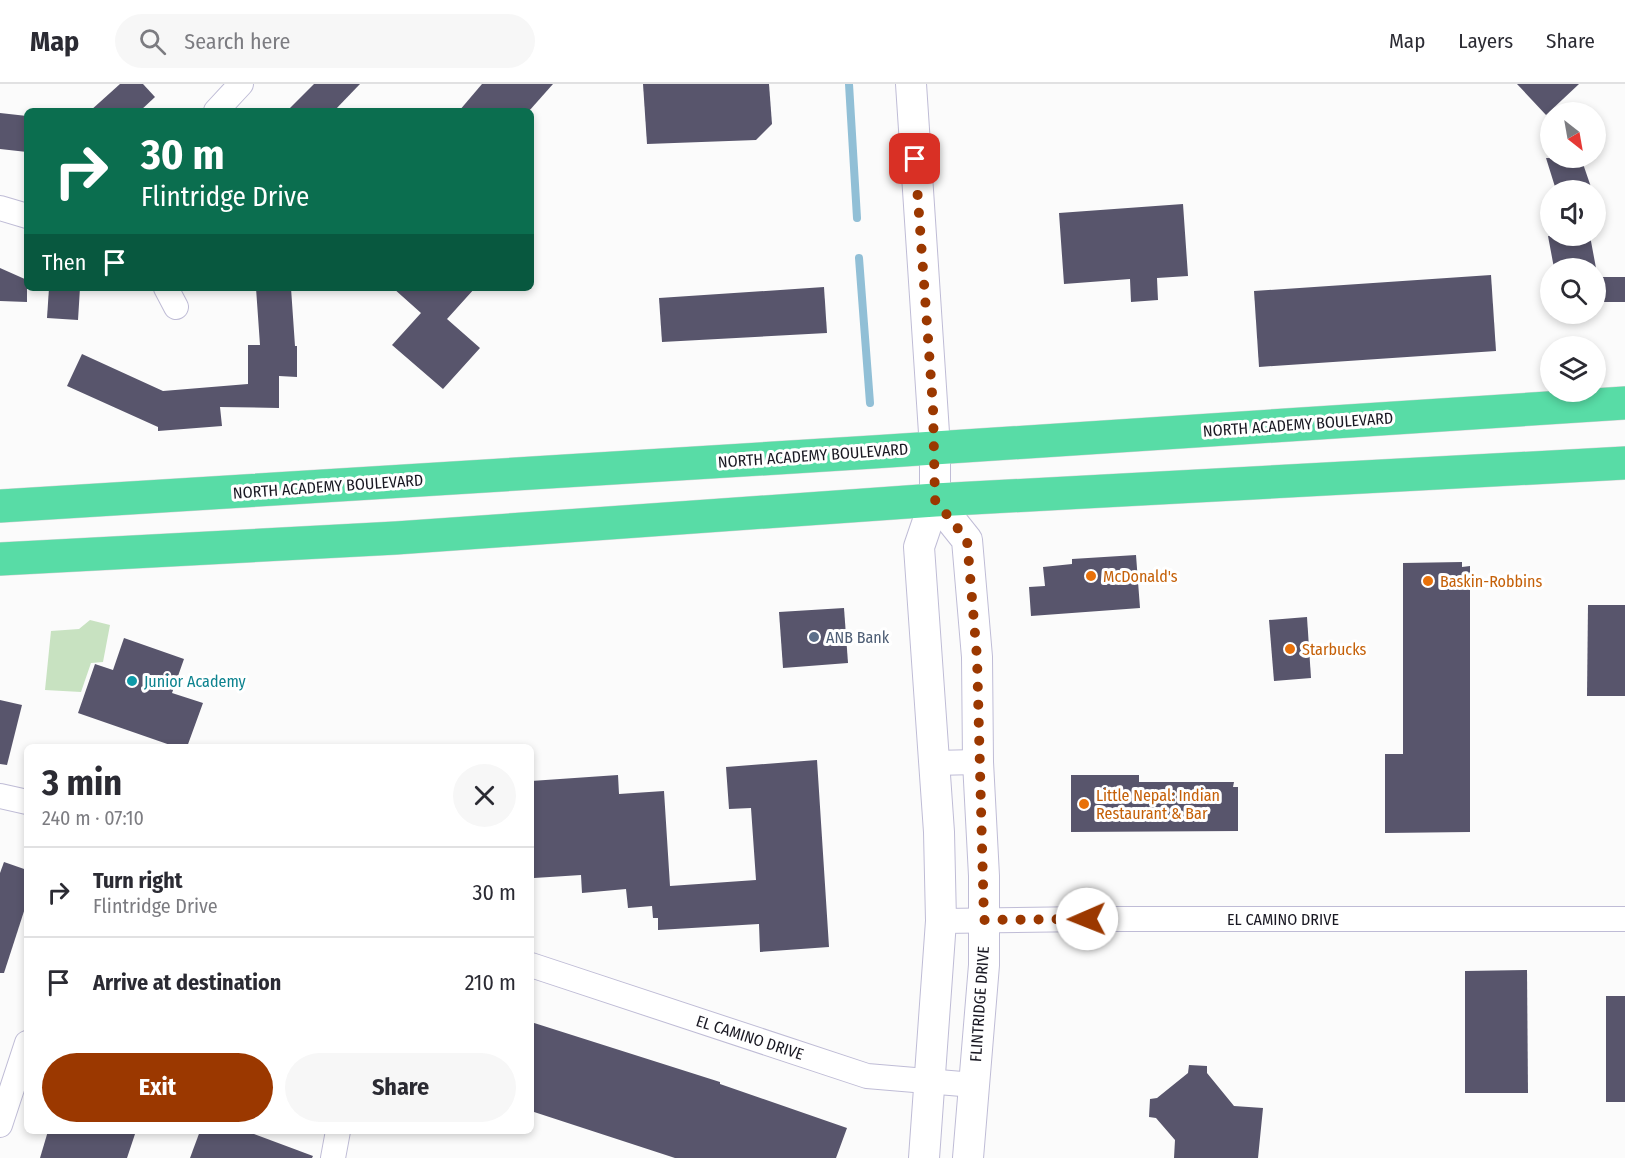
<!DOCTYPE html>
<html lang="en">
<head>
<meta charset="utf-8">
<style>
	:root { --surface:#fff; --page:#f7f7f7; --text:#2b2b33; --muted:#7c7c81; --line:#e1e1e2; --accent:#9b3800 }
	body { margin:0; font-family:"Fira Sans Condensed",sans-serif; background:var(--page); color:var(--text); height:100vh; display:flex; flex-direction:column; font-size:22px; white-space:nowrap }
	* { box-sizing:border-box; margin:0 }
	p { font-size:20px; color:var(--muted) }
	.icon { flex:none; width:33px; height:33px; fill:none; stroke:currentColor; stroke-width:2; stroke-linecap:round; stroke-linejoin:round }
	.map { position:relative; flex:1; overflow:hidden }
	.panel { position:absolute; left:24px; top:660px; width:510px; height:390px; display:flex; flex-direction:column; background:var(--surface); border-radius:9px; box-shadow:0 3px 9px #0003 }
	.panel>* { flex:none }
	.hud { position:absolute; left:24px; top:24px; width:510px; height:183px; border-radius:9px; box-shadow:0 3px 9px #0003; background:#0b6e4f; color:#fff; overflow:hidden }
	.needle { width:39px; rotate:149deg }
	.tools { position:absolute; left:1540px; top:18px; display:grid; gap:12px }
	.tools a { display:grid; place-items:center; width:66px; height:66px; border-radius:50%; background:var(--surface); box-shadow:0 3px 9px #0003; font-size:30px }
	.pin { position:absolute; display:grid; place-items:center; width:51px; height:51px; color:#fff; margin:-26px; border-radius:12px; box-shadow:0 3px 9px #0006 }
	.me { position:absolute; width:66px; margin:-33px; rotate:269deg; stroke-linejoin:round; filter:drop-shadow(0 0 4px #0008) }
	.turn { display:flex; align-items:center; gap:21px; height:126px; padding:0 18px; font-size:27px }
	.turn .icon { width:78px; height:78px; stroke-width:2.5 }
	.turn b { display:block; font-size:42px; line-height:51px }
	.then { display:flex; align-items:center; height:57px; padding:0 18px; background:#0003; gap:12px; font-size:22px }
	.round { display:grid; place-items:center; flex:none; width:63px; height:63px; border-radius:32px; background:var(--page) }
	.head { display:flex; align-items:center; justify-content:space-between; height:102px; padding:0 18px }
	h1 { font-size:36px; font-weight:700; line-height:45px }
	.button { display:flex; gap:12px; margin-top:auto; padding:12px 18px }
	.button a { flex:1; height:69px; border-radius:36px; background:var(--accent); color:#fff; font-size:24px; font-weight:700; line-height:69px; text-align:center }
	.button a+a { background:var(--page); color:var(--text) }
	ul { padding:0; list-style:none }
	li { display:flex; align-items:center; gap:18px; height:90px; padding:0 18px; border-top:2px solid var(--line) }
	li div { flex:1 }
	li b { display:block; font-size:22px }
	li em { font-style:normal }
	header { display:flex; align-items:center; gap:36px; box-sizing:border-box; height:84px; padding:0 30px; background:var(--surface); border-bottom:2px solid var(--line) }
	header strong { font-size:28px }
	nav { display:flex; gap:33px; margin-inline-start:auto; font-size:21px }
	.search { width:420px; height:54px; background:var(--page); display:flex; align-items:center; gap:15px; box-sizing:border-box; padding:0 21px; border-radius:33px; color:var(--muted); font-size:22px }
	.map>svg:first-child { display:block }
	.green { fill:#c8e2c1 }
	.lines { fill:none; stroke-linecap:round; stroke-linejoin:round }
	.stream { stroke:#91bfd6; stroke-width:8 }
	.building { fill:#58556c }
	.minor-casing { stroke:#bfbcd6; stroke-width:26 }
	.tertiary-casing { stroke:#bfbcd6; stroke-width:32 }
	.trunk-casing { stroke:#d6d5d7; stroke-width:34 }
	.minor { stroke:#fff; stroke-width:24 }
	.tertiary { stroke:#fff; stroke-width:30 }
	.trunk { stroke:#58dca6; stroke-width:33 }
	.route { stroke:#9b3800; stroke-width:10; stroke-dasharray:0 18 }
	.food-dot { fill:#e8710a; stroke:#fff; stroke-width:2 }
	.service-dot { fill:#5c6f8a; stroke:#fff; stroke-width:2 }
	.culture-dot { fill:#0f9aa8; stroke:#fff; stroke-width:2 }
	.labels { text-anchor:middle; stroke-width:6; stroke-linejoin:round; paint-order:stroke }
	.street-label { font-size:16px; fill:#191822; stroke:#fff }
	.food-label { font-size:16px; fill:#c56008; stroke:#fff; text-anchor:start }
	.service-label { font-size:16px; fill:#4e5e75; stroke:#fff; text-anchor:start }
	.culture-label { font-size:16px; fill:#0d838f; stroke:#fff; text-anchor:start }
</style>
</head>
<body>
<header>
<strong>Map</strong>
<div class="search"><svg class="icon" aria-label="search" viewBox="0 0 24 24"><circle cx="10" cy="10" r="6"/><path d="M15 15l6 6"/></svg>Search here</div>
<nav><a>Map</a><a>Layers</a><a>Share</a></nav>
</header>
<div class="map">
<svg width="1625" height="1074" viewBox="0 0 1625 1074">
	<rect width="100%" height="100%" fill="#fbfbfb"/>
	<!-- green -->
	<path class="green" d="M90,536L110,541L103,578L91,579L81,608L45,606L51,547L79,545Z"/>
	<g class="lines">
		<!-- stream -->
		<g class="stream">
			<path d="M849,0L857,134"/>
			<path d="M859,174L870,319"/>
		</g>
	</g>
	<!-- building -->
	<g class="building">
		<path d="M120,0H143L155,13L140,27H90Z"/>
		<path d="M314,0H360L334,27H287Z"/>
		<path d="M482,0H553L529,27H459Z"/>
		<path d="M643,0H769L772,40L756,56L647,60Z"/>
		<path d="M1517,0H1579L1546,31Z"/>
		<path d="M0,29L27,32V68L0,65Z"/>
		<path d="M1546,74H1581L1592,106H1556Z"/>
		<path d="M1183,120L1188,192L1157,194L1158,216L1131,218L1130,195L1064,200L1059,129Z"/>
		<path d="M1548,152H1590L1596,184H1554Z"/>
		<path d="M0,184L27,196V218L0,217Z"/>
		<path d="M1491,191L1496,267L1259,283L1254,207Z"/>
		<path d="M1600,193H1625V218H1599Z"/>
		<path d="M824,203L827,249L662,258L659,214Z"/>
		<path d="M49,204H80L78,236L47,234Z"/>
		<path d="M256,204H291L295,262H297V293L279,292V324L220,323L222,342L158,347V343L67,302L82,270L163,307L248,300V261H260Z"/>
		<path d="M393,204H475L447,235L480,264L443,305L392,261L421,229Z"/>
		<path d="M1136,471L1140,524L1031,532L1029,503L1045,502L1043,483L1072,480V475Z"/>
		<path d="M1462,478V483L1470,482V748L1385,749V670H1403V479Z"/>
		<path d="M1588,521H1625V612H1587Z"/>
		<path d="M844,524L848,579L783,584L779,528Z"/>
		<path d="M1307,533L1311,594L1274,597L1269,536Z"/>
		<path d="M124,554L184,575L172,609L203,619L187,663H176L78,629L95,580L113,586Z"/>
		<path d="M0,616L22,621L7,681L0,680Z"/>
		<path d="M817,676L829,863L760,868L759,840L658,846V834H653L652,822L628,824L626,805L582,809L581,791L534,794L533,765L531,766V697L618,691L619,710L664,707L670,802L756,796L751,724L729,725L726,683Z"/>
		<path d="M1071,691H1139V698H1234L1233,703H1238V747L1071,748Z"/>
		<path d="M4,778L27,786V818L4,889H0V789Z"/>
		<path d="M1527,886L1528,1009H1465V887Z"/>
		<rect x="1606" y="912" width="19" height="106"/>
		<path d="M531,938L720,998V1000L847,1044L836,1074H675L531,1027Z"/>
		<path d="M1189,981L1207,982V989L1234,1022L1263,1024L1258,1074H1174L1175,1056L1156,1034L1149,1033L1150,1015L1157,1014L1188,989Z"/>
		<path d="M48,1047H136L127,1074H40Z"/>
		<path d="M200,1047H246L313,1072L312,1074H190Z"/>
	</g>
	<g class="lines">
		<!-- minor casing -->
		<g class="minor-casing">
			<g id="minor">
				<path d="M216,27L241,0"/>
				<path d="M0,124L27,132"/>
				<path d="M166,204L176,223"/>
				<path d="M933,679L978,678"/>
				<path d="M0,712L27,718"/>
				<path d="M941,837L1087,835H1625"/>
				<path d="M531,881L867,992L974,1001"/>
				<path d="M0,1041L27,959"/>
				<path d="M333,1074L338,1047"/>
			</g>
		</g>
		<!-- tertiary casing -->
		<g class="tertiary-casing">
			<g id="tertiary">
				<path d="M911,0L935,364V416L919,463L939,748L941,837L924,1074"/>
				<path d="M935,416L967,456L977,573L978,678L984,792V881L968,1074"/>
			</g>
		</g>
		<!-- trunk casing -->
		<g class="trunk-casing">
			<g id="trunk">
				<path d="M0,422L873,368L1625,319"/>
				<path d="M0,475L396,454L935,416L1625,379"/>
			</g>
		</g>
		<!-- minor -->
		<use href="#minor" class="minor"/>
		<!-- tertiary -->
		<use href="#tertiary" class="tertiary"/>
		<!-- trunk -->
		<use href="#trunk" class="trunk"/>
	</g>
	<g class="lines">
		<!-- route -->
		<path class="route" d="M915,75L933,323L935,416L967,456L977,573L984,836L1087,835"/>
	</g>
	<!-- markers -->
	<g class="food-dot">
		<circle cx="1091" cy="492" r="6"/>
		<circle cx="1428" cy="497" r="6"/>
		<circle cx="1290" cy="565" r="6"/>
		<circle cx="1084" cy="720" r="6"/>
	</g>
	<circle class="service-dot" cx="814" cy="553" r="6"/>
	<circle class="culture-dot" cx="132" cy="597" r="6"/>
	<g class="labels">
		<!-- street labels -->
		<g class="street-label">
			<text transform="translate(1298 340) rotate(-4)" y="6">NORTH ACADEMY BOULEVARD</text>
			<text transform="translate(813 371) rotate(-4)" y="6">NORTH ACADEMY BOULEVARD</text>
			<text transform="translate(328 402) rotate(-4)" y="6">NORTH ACADEMY BOULEVARD</text>
			<text x="1283" y="841">EL CAMINO DRIVE</text>
			<text transform="translate(979 920) rotate(-86)" y="6">FLINTRIDGE DRIVE</text>
			<text transform="translate(750 953) rotate(18)" y="6">EL CAMINO DRIVE</text>
		</g>
		<!-- food labels -->
		<g class="food-label">
			<text x="1103" y="498">McDonald's</text>
			<text x="1440" y="503">Baskin-Robbins</text>
			<text x="1302" y="571">Starbucks</text>
			<text x="1096" y="717">Little Nepal: Indian<tspan x="1096" dy="18">Restaurant &amp; Bar</tspan></text>
		</g>
		<!-- service labels -->
		<g class="service-label">
			<text x="826" y="559">ANB Bank</text>
		</g>
		<!-- culture labels -->
		<g class="culture-label">
			<text x="144" y="603">Junior Academy</text>
		</g>
	</g>
</svg>
<div class="tools">
<a><svg class="needle" viewBox="-14 -14 28 28"><path d="M0-13l5 13h-10z" fill="#e53935"/><path d="M0 13l5-13h-10z" fill="#7c7c81"/></svg></a>
<a><svg class="icon" aria-label="sound" viewBox="0 0 24 24"><path d="M4 9h4l5-4v14l-5-4H4zM17 9q2 3 0 6"/></svg></a>
<a><svg class="icon" aria-label="search" viewBox="0 0 24 24"><circle cx="10" cy="10" r="6"/><path d="M15 15l6 6"/></svg></a>
<a><svg class="icon" aria-label="layers" viewBox="0 0 24 24"><path d="M12 4l9 5-9 5-9-5zM3 14l9 5 9-5"/></svg></a>
</div>
<div class="pin" style="left:915px;top:75px;background:#d93025"><svg class="icon" aria-label="arrive" viewBox="0 0 24 24"><path d="M6 21V4h12l-3 4 3 4H6"/></svg></div>
<svg class="me" style="left:1087px;top:835px" viewBox="-20 -20 40 40"><circle r="19" fill="#fff"/><path d="M0-13L10 11 0 6-10 11z" fill="#9b3800"/></svg>
<div class="hud">
<div class="turn"><svg class="icon" aria-label="right" viewBox="0 0 24 24"><path d="M7 20v-9h11M14 6l5 5-5 5"/></svg><div><b>30 m</b>Flintridge Drive</div></div>
<div class="then">Then<svg class="icon" aria-label="arrive" viewBox="0 0 24 24"><path d="M6 21V4h12l-3 4 3 4H6"/></svg></div>
</div>
<section class="panel">
<div class="head"><div><h1>3 min</h1><p>240 m · 07:10</p></div><a class="round"><svg class="icon" aria-label="close" viewBox="0 0 24 24"><path d="M6 6l12 12M18 6L6 18"/></svg></a></div>
<ul>
<li><svg class="icon" aria-label="right" viewBox="0 0 24 24"><path d="M7 20v-9h11M14 6l5 5-5 5"/></svg><div><b>Turn right</b><p>Flintridge Drive</p></div><em>30 m</em></li>
<li><svg class="icon" aria-label="arrive" viewBox="0 0 24 24"><path d="M6 21V4h12l-3 4 3 4H6"/></svg><div><b>Arrive at destination</b></div><em>210 m</em></li>
</ul>
<div class="button"><a>Exit</a><a>Share</a></div>
</section>
</div>
</body>
</html>
